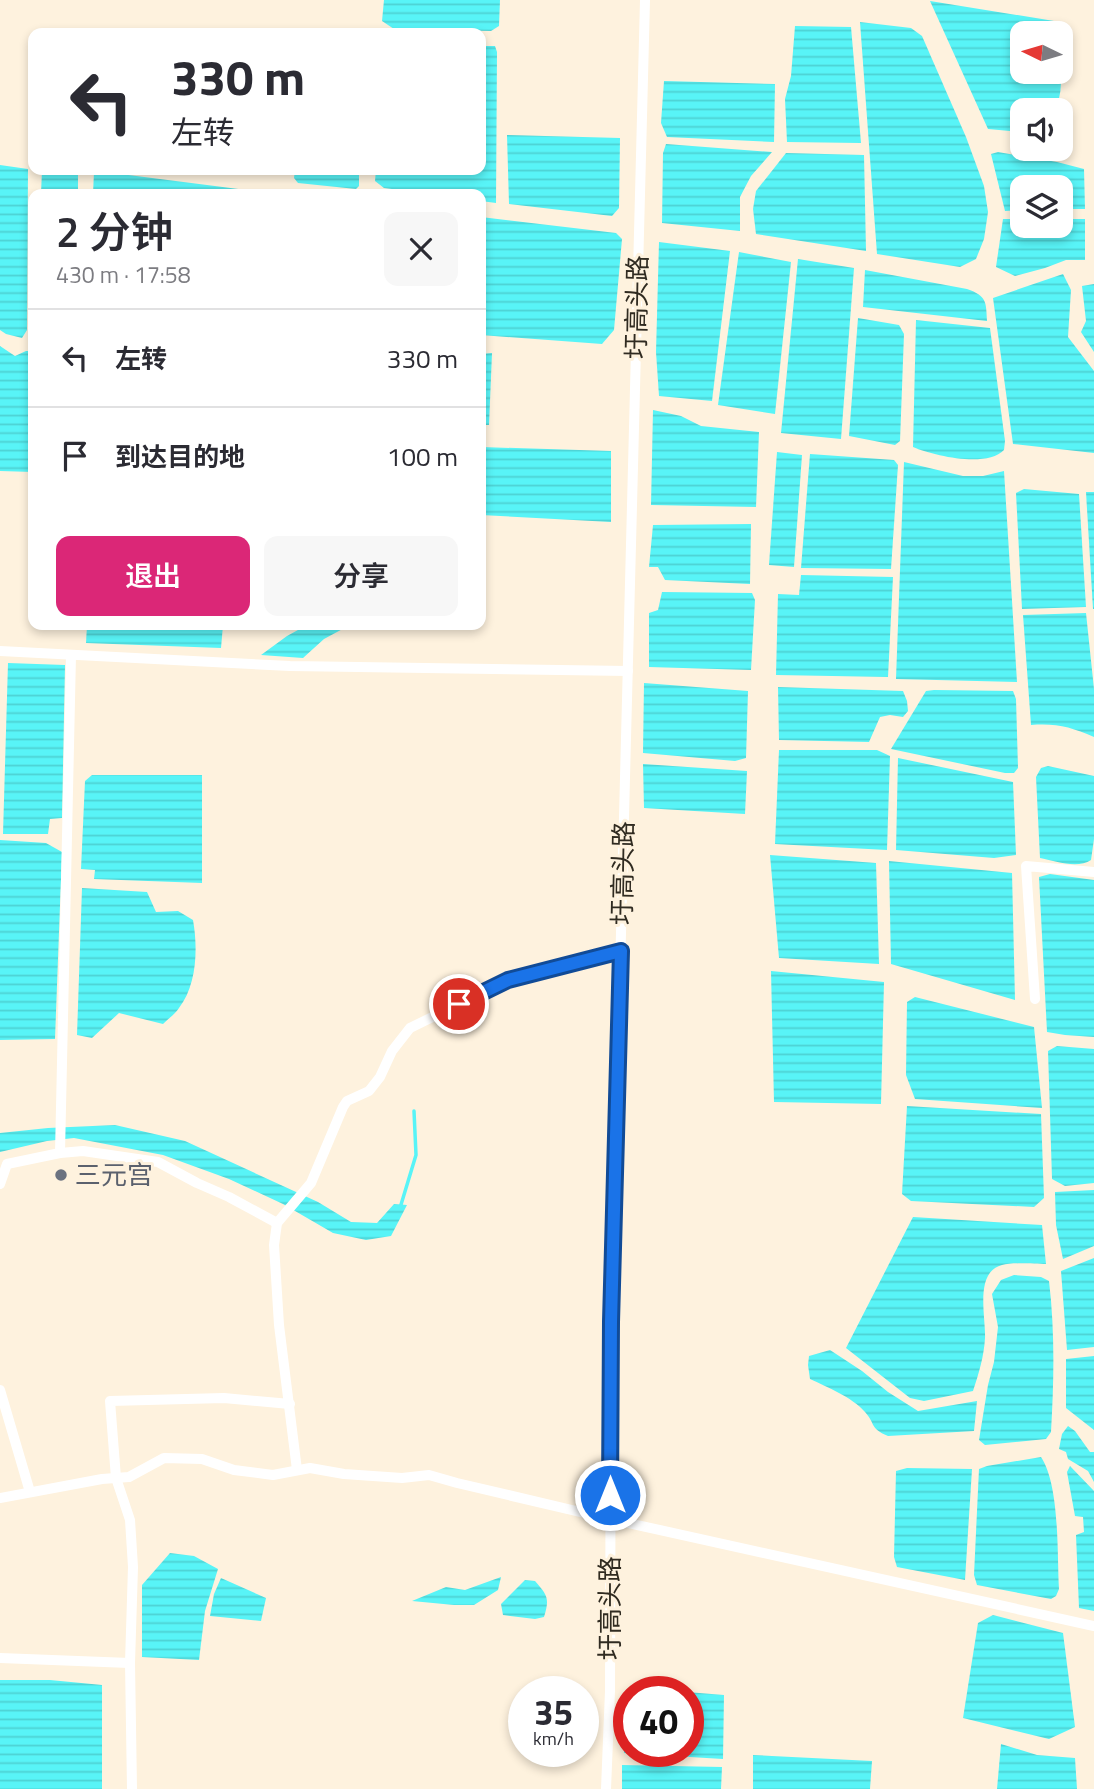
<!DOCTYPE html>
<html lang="zh">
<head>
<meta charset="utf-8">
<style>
	:root { --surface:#fff; --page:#f7f7f7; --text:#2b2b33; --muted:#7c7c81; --line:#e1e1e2; --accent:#db2777 }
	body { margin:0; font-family:"Titillium Web","Noto Sans SC",sans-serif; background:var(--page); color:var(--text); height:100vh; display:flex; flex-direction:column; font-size:26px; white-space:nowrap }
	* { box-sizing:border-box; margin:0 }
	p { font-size:23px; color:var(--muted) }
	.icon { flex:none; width:38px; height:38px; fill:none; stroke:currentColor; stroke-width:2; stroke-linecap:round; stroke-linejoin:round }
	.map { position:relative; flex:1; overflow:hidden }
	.panel { position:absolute; left:28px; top:189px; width:458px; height:441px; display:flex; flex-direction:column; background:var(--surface); border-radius:14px; box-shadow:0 4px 10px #0003 }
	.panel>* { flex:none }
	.top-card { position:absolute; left:28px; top:28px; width:458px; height:147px; border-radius:14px; box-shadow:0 4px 10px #0003; background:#fff; color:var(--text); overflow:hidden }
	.needle { width:46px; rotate:275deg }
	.buttons { position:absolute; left:1010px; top:21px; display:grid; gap:14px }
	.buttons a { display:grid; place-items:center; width:63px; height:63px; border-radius:14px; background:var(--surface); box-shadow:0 4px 10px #0003; font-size:35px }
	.speed { position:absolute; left:508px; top:1676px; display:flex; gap:14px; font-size:35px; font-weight:700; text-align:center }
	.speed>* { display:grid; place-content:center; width:91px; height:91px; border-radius:50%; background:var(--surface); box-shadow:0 4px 10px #0003; line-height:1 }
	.speed small { font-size:18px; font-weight:400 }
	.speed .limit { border:10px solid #d22; background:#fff; color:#111 }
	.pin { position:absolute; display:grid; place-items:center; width:60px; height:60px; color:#fff; margin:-30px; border:4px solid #fff; border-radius:50%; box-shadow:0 2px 7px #0007 }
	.me { position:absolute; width:77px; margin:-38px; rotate:0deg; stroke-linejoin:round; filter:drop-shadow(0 0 5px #0008) }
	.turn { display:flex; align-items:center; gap:24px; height:147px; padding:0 28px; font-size:32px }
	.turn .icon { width:91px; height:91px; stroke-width:2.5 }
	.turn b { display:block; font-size:49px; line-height:60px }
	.round { display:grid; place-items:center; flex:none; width:74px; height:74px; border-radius:14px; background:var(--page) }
	.headline { display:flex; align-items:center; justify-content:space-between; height:119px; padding:0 28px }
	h1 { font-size:42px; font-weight:600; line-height:52px }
	.primary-button { display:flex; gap:14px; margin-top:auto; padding:14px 28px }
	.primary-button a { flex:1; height:80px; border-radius:14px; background:var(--accent); color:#fff; font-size:28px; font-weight:600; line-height:80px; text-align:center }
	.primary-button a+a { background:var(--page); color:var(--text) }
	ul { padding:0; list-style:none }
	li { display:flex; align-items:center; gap:21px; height:98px; padding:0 28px; border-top:2px solid var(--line) }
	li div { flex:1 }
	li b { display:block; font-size:26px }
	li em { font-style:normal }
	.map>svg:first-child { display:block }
	.water { fill:url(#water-rules) }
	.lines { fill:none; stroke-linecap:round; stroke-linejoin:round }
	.stream { stroke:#58f4f7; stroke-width:3.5 }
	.minor { stroke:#fff; stroke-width:10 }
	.route-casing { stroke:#114b97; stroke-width:18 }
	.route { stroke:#1a73e8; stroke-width:12 }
	.worship-dot { fill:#6b7280; stroke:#fef2de; stroke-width:2.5 }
	.labels { text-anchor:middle; stroke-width:6; stroke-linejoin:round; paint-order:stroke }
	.street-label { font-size:26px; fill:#302b21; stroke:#fef2de }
	.worship-label { font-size:26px; fill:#5b616d; stroke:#fef2de; text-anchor:start }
</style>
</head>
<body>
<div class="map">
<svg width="1094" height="1789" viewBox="0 0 1094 1789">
	<defs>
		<pattern id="water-rules" width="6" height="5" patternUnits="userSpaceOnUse" patternTransform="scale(1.75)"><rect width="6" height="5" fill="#58f4f7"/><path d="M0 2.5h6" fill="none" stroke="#4dd1d3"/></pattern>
	</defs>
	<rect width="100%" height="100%" fill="#fef2de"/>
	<!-- water -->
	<g class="water">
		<path d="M384,0H500L499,26L491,31L394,29L382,21Z"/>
		<path d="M930,1L1054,21L1060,28L1058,33H1022V72H1059C1063,85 1060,98 1055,110H1022V132L988,129Z"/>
		<path d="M860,22L911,28L922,36L966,137L984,186L988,212L984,239L976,259L960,267L877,254Z"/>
		<path d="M795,26L851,27L861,143L787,142L785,99L791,76Z"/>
		<path d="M481,46H495L497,52L496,203L481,201V194H431L384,188L375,181L376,170H481Z"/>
		<path d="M664,81L775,84L774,142L667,137L661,123Z"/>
		<path d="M507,135L620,138L619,208L612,216L509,204Z"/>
		<path d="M666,144L772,152L751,176L740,197V231L662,223L663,153Z"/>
		<path d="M998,152L1057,162L1084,169L1085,209H1061L1060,187H1022V210L1005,211L991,154Z"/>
		<path d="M786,153L864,155L866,251L756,234L753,209L756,191Z"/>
		<path d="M0,165L28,169L27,330L22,338L6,334L0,330Z"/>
		<path d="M42,170H78V194H41Z"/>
		<path d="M295,170H359V186L356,189L298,183L294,178Z"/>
		<path d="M94,172H105L278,194H93Z"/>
		<path d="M481,217L616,233L622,239L614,330L602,344L481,335Z"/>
		<path d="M1003,219H1022V226H1060L1061,219H1085V260H1066L1045,268L1015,276L996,267Z"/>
		<path d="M659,242L730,251L712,401L659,396L656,352Z"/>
		<path d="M739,252L791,262L775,414L718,405Z"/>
		<path d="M798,259L854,268L841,439L781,433Z"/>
		<path d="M865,270L967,289C987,296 986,302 987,321L863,307Z"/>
		<path d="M1063,274L1071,290L1068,337L1094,371V453L1013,444L993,298Z"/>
		<path d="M1094,284V352L1081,332L1086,321L1082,286Z"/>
		<path d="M858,318L899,325L904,334L900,441L895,445L849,436Z"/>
		<path d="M916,320L990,328L1005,441L1004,450C987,468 934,456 913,447Z"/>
		<path d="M0,346L15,356L26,351H33V472L0,471Z"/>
		<path d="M492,353L489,425H481V354Z"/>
		<path d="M653,410L681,416L701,426L759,432L756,507L651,505Z"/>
		<path d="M481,447L611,451V522L481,515Z"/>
		<path d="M777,452L802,455L794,567L769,565Z"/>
		<path d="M810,454L894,460L898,465L891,569L801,568Z"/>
		<path d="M904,462L963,476H983L1004,471L1017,682L896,679Z"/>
		<path d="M1024,489L1079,494L1086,607L1022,609L1016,493Z"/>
		<path d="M1086,492H1094V609H1093Z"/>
		<path d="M751,524L750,584L665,580L658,567H649L653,525Z"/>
		<path d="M801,575L893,577L888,677L776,675L778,594L799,595Z"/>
		<path d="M662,592L752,593L755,600L751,670L649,667V613L658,610Z"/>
		<path d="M1086,613L1094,689V737C1071,727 1056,723 1031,725L1023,615Z"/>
		<path d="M87,625H223L221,648L86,643Z"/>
		<path d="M307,625H350L324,639L303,658L261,655L287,636Z"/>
		<path d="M8,663L65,665L62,818L50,819L48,834H3Z"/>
		<path d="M644,683L748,691L746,758L735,761L643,753Z"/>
		<path d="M778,687L903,691L907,701L908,711L903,717L890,715L880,717L869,742L779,740Z"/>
		<path d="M934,690L1013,691L1016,699L1018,768L1014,773H1005L891,749L926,691Z"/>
		<path d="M779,750H877L890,756L887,850L775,844Z"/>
		<path d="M898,758L1013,782L1016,855L994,858L896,850Z"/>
		<path d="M643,764L747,771L745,814L644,808Z"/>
		<path d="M1048,766L1094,776V839L1091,860C1078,869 1054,861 1040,858L1036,777L1041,768Z"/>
		<path d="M92,775H202V883L94,879L95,870L81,869L85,781Z"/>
		<path d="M0,840L46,843L62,852L55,1039L0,1040Z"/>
		<path d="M770,855L876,863L879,964L779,958Z"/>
		<path d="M889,861L1012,873L1015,1000L891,964Z"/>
		<path d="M1050,874L1094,880V1037L1065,1035L1047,1032L1039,877Z"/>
		<path d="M82,888L147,892L156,912L178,911L193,920C198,948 197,985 179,1008C175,1014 168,1019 163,1024L119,1013L92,1038L77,1035Z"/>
		<path d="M771,971L884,982L881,1104L774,1102Z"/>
		<path d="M915,997L1034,1027L1042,1108L915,1099L906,1075L907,1002Z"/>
		<path d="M1057,1046L1094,1049V1183L1065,1186L1052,1179L1048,1051Z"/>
		<path d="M907,1106L1041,1114L1044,1198L1034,1207L911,1201L902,1194Z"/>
		<path d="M115,1125L185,1141L318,1202L351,1222L377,1223L394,1204L407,1205L391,1236L366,1240L333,1233L283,1204L229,1179L163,1155L74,1138L47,1141L0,1152V1133L48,1128Z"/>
		<path d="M1094,1190V1246L1063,1259L1056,1225L1055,1192Z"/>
		<path d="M913,1217L1042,1225L1046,1264C1035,1264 1012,1262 1002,1265C974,1272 986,1317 985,1338C984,1356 979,1373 973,1391L924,1401L910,1398L846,1348Z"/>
		<path d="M1094,1258V1347L1067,1350L1061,1271Z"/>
		<path d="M1014,1275L1041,1277L1049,1281C1055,1331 1054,1381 1051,1432L1046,1439L985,1445L979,1440L988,1385L994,1362L998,1327L992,1294L1001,1280Z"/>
		<path d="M830,1350L862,1371L888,1392L918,1411L977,1401L974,1431L888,1436C869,1428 876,1424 865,1412C852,1397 827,1387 810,1379L808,1365L809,1356Z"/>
		<path d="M1094,1356V1430L1066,1408V1359Z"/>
		<path d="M1068,1426L1075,1431L1090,1452H1094V1482L1088,1471L1068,1459L1066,1452L1059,1449L1062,1434Z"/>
		<path d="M1041,1457C1060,1486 1057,1554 1059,1589L1056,1596L1051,1599L977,1585L974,1575L979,1469L987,1466Z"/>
		<path d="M1070,1466L1094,1491V1611L1079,1608L1076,1535L1084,1532L1083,1517L1075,1516L1067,1472Z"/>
		<path d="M907,1468L972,1469L965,1580L897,1567L894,1557L896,1471Z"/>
		<path d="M170,1553L194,1556L218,1569L205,1611L199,1660L142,1657V1585Z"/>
		<path d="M501,1577L498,1590L474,1605H454L412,1601L446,1587L465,1590Z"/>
		<path d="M221,1578L266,1598L261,1621L210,1616L214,1594Z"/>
		<path d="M525,1580L535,1581C547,1595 550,1598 544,1617L535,1619L503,1615L501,1604Z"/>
		<path d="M993,1615L1063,1633L1075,1727L1049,1739L963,1718L978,1623Z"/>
		<path d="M0,1680H50L102,1685V1789H0Z"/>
		<path d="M637,1688L724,1695L723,1759L624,1753L623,1716H628V1752H688V1692H636Z"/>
		<path d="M1001,1744L1037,1755L1075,1758L1077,1789H997Z"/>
		<path d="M753,1755L872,1761L870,1789H753Z"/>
		<path d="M622,1765L722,1767L721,1789H622Z"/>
	</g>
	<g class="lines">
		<!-- stream -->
		<path class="stream" d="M400,1208L416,1155L414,1111"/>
		<!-- minor -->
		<g class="minor">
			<path d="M0,651L290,666L628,671"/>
			<path d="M1035,999L1026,866L1094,872"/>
			<path d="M60,1153L71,655"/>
			<path d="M0,1184L7,1164L60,1153L83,1151L158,1162L197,1183L229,1197L277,1223"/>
			<path d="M0,1390L30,1492"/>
			<path d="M297,1470L279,1325L274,1245L277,1223L311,1183L343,1107L347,1101L369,1091L380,1077L392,1051L410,1028L508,980L621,951"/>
			<path d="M0,1498L102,1479L129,1477L164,1458L202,1459L234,1470L273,1475L310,1468L344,1474L402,1478L429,1475L457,1483L610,1519L1094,1626"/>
			<path d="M0,1658L130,1663"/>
			<path d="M132,1789L130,1663L133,1567L130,1520L116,1478L110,1401L224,1398L290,1404"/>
			<path d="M606,1789L610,1691L611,1322L645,0"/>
		</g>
	</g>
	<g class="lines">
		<!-- route casing -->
		<g class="route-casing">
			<path id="route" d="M459,1004L508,980L621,951L611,1322L610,1495"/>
		</g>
		<!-- route -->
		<use href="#route" class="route"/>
	</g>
	<!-- markers -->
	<circle class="worship-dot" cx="61" cy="1175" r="7"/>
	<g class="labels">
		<!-- street labels -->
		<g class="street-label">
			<text transform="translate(637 307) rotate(-89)" y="9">圩高头路</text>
			<text transform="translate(623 873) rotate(-89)" y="9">圩高头路</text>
			<text transform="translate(610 1608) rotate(-90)" y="9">圩高头路</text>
		</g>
		<!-- worship labels -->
		<g class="worship-label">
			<text x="75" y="1184">三元宫</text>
		</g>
	</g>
</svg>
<div class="buttons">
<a><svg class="needle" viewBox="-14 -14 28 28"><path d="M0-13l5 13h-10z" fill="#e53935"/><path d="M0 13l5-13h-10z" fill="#7c7c81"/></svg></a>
<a><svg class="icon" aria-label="sound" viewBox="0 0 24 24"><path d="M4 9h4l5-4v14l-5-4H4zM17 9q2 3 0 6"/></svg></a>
<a><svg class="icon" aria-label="layers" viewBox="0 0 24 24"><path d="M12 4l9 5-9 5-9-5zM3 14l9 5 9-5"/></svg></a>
</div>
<div class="speed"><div>35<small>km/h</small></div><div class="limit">40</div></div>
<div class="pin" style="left:459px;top:1004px;background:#d93025"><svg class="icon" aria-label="arrive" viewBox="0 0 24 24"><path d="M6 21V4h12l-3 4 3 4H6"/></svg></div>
<svg class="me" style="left:610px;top:1495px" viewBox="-20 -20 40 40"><circle r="17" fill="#1a73e8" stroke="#fff" stroke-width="3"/><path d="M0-11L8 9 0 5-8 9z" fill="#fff"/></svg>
<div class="top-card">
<div class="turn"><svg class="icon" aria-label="left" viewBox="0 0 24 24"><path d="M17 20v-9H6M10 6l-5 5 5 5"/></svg><div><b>330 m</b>左转</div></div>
</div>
<section class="panel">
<div class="headline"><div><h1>2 分钟</h1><p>430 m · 17:58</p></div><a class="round"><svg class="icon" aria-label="close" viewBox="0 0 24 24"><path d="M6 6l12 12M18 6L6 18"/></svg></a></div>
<ul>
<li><svg class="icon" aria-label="left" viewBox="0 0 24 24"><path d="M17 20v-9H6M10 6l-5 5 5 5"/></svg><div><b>左转</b></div><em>330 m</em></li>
<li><svg class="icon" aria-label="arrive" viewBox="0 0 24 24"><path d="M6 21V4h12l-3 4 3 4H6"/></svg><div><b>到达目的地</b></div><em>100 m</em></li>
</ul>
<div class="primary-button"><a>退出</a><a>分享</a></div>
</section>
</div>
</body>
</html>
